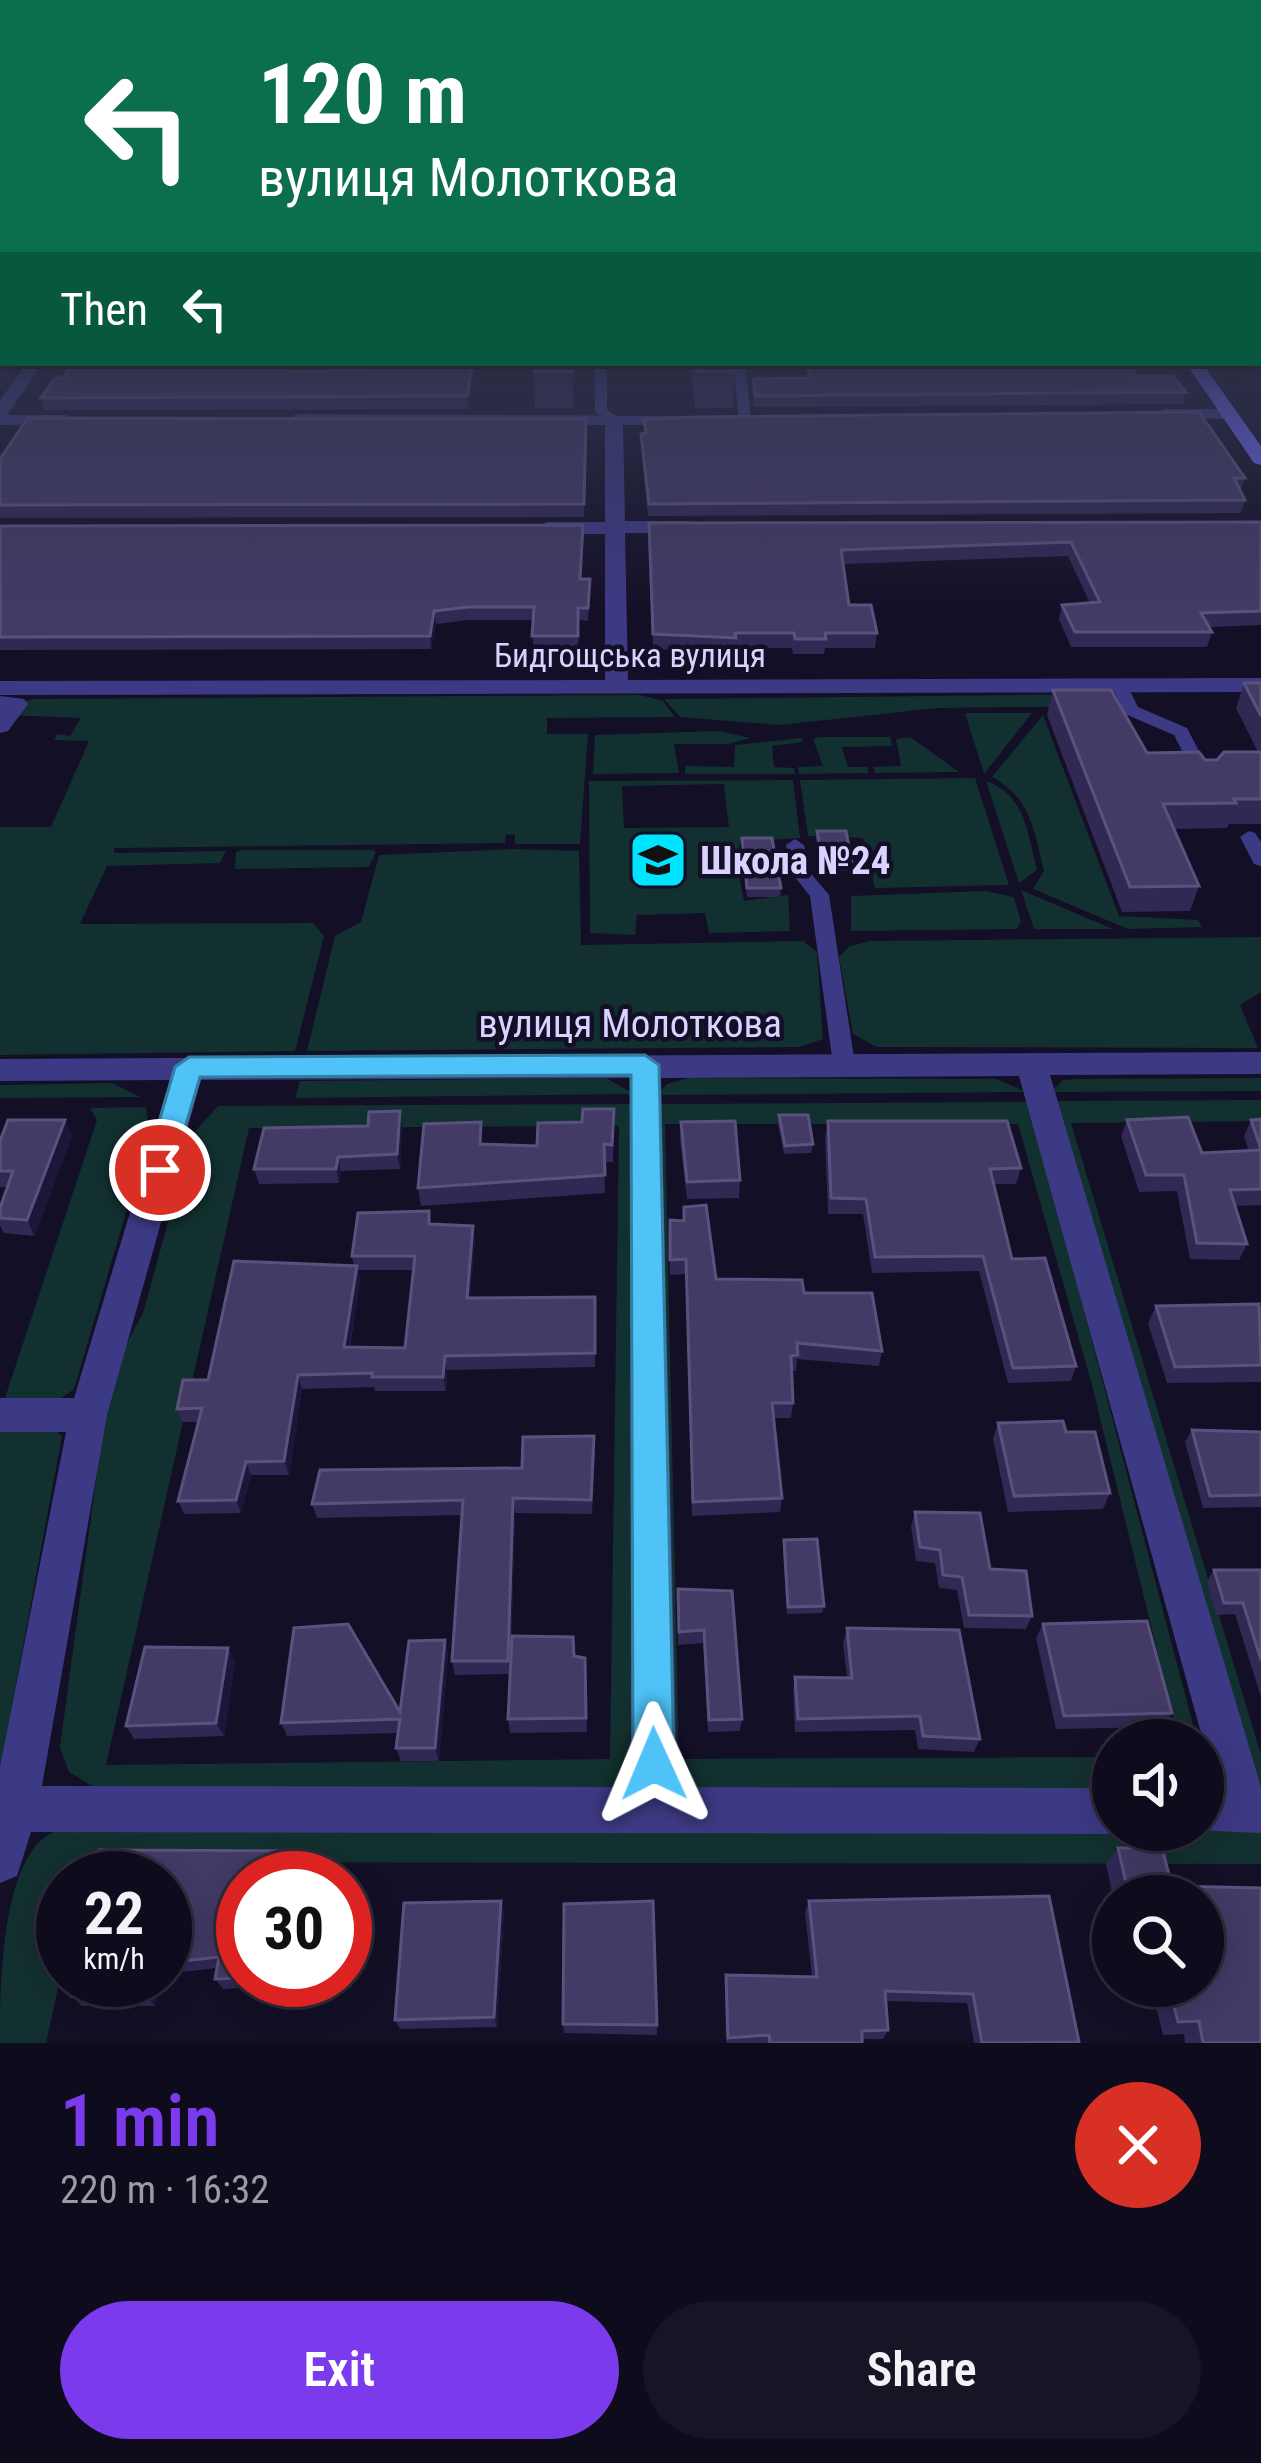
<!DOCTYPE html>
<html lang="en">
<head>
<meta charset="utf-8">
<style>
	:root { --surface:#0e0b1c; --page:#171425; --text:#f1f3f6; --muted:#9b9ba3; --line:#2e2b3b; --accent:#7c3aed }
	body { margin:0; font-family:"Roboto Condensed",sans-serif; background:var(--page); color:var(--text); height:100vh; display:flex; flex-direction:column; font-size:45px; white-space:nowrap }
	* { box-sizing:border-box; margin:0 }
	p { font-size:39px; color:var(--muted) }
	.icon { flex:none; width:66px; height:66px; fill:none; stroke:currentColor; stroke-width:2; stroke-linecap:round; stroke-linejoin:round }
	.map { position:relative; height:2043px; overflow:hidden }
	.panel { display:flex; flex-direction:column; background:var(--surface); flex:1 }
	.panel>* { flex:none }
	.guide { position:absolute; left:0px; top:0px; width:1263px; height:366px; box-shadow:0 6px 30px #0003,0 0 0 3px var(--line); background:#0b6e4f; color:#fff; overflow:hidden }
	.controls { position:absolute; left:1092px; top:1719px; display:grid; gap:24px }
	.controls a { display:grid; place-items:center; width:132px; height:132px; border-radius:50%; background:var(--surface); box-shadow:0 6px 30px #0003,0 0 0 3px var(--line); font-size:60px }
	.speed { position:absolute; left:36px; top:1851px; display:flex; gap:24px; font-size:60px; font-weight:700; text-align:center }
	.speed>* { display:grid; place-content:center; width:156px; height:156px; border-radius:50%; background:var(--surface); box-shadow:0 6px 30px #0003,0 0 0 3px var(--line); line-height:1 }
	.speed small { font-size:30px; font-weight:400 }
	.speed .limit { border:18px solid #d22; background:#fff; color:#111 }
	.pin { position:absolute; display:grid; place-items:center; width:102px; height:102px; color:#fff; margin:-51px; border:6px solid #fff; border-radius:50%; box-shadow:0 3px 12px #0007 }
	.me { position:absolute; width:132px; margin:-66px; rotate:359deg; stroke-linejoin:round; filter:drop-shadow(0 0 9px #0008) }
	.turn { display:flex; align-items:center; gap:42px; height:252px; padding:0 60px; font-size:54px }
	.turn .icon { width:156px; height:156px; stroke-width:2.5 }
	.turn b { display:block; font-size:84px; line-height:102px }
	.then { display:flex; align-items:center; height:114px; padding:0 60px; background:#0003; gap:24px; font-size:45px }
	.round { display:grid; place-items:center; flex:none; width:126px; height:126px; border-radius:63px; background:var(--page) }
	.summary { display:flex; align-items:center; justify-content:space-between; height:204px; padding:0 60px }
	h1 { font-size:72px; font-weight:600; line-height:90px; color:var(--accent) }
	.cta { display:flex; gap:24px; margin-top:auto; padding:24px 60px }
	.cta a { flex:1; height:138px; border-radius:72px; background:var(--accent); color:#fff; font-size:48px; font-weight:600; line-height:138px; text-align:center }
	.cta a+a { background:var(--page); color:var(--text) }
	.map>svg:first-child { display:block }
	.green { fill:#12302f; fill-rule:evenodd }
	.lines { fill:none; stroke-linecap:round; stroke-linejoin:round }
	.lane { fill:#3d3a85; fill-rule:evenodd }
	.street { fill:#3d3a85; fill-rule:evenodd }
	.secondary { fill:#6f6bff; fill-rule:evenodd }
	.wall { fill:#312854; fill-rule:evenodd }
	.shaded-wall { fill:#1d163a }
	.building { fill:#433a66; stroke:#5a527e; stroke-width:3 }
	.route { fill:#4fc3f7; stroke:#337fa1; stroke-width:3 }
	.labels { text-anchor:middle; stroke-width:9; stroke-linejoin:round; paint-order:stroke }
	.far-street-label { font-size:33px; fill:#d9d4ff; stroke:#130f26 }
	.poi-label { font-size:39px; font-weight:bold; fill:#d9d4ff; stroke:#130f26; text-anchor:start }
	.street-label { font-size:39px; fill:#d9d4ff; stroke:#130f26 }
</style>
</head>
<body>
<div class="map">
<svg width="1261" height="2043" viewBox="0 0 1261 2043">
	<rect width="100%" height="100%" fill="#130f26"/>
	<!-- green -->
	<g class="green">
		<path d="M1113,694L1119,706L937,708L780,725L680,717L664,699Z"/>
		<path d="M640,695L663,701L675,717L547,718V734H588L580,844H515V835L506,834L505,843L114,848V853L226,851L220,863L107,866L80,924L313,923L324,936L295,1051L0,1055V827H51L89,741L54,740L57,734L70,736L81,718L6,715L14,705L32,699Z"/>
		<path d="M965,713H1032L984,774Z"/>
		<path d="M1043,715L1119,916L1198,920L1202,927L1128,929L1033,889L1044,871C1034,830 1031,798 992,777Z"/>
		<path d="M719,731L750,738L728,744H674L679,773L593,774L595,735Z"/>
		<path d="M819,737H890L892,746L842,747L848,767H867L869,773L799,774L798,767L823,766L813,739Z"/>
		<path d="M910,737L959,772L875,773L873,767L901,766L896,739Z"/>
		<path d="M801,738L803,742L772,746L774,767L794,768L795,774H685V766L734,767L735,745Z"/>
		<path d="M975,778L1009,885L875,888L863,838L808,836L800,780Z"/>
		<path d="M793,780L800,838L741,842L736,854L715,849L717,862L737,863L744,901L788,895L790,931L709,933L705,913L637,915L635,935L590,933L589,781ZM724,784L729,827L624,828L622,786Z"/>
		<path d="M986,781C1026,795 1027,833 1037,870L1019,883Z"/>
		<path d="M513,849L579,851L581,945L803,941L817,952L823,1039L799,1047L307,1051L335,936L361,922L379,855Z"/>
		<path d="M242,850H373L376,852L369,867L235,869L236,852Z"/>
		<path d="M1021,890L1113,929H1034Z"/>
		<path d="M985,891L1014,897L1021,922L1017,929L851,931V896Z"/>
		<path d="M1261,937V992L1240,1005L1258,1048L877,1047L853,1034L839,957L850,946L870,941Z"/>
		<path d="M606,1078L634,1094L295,1098L300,1081Z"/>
		<path d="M688,1078L997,1079L1026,1092L657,1095L667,1084Z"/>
		<path d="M1261,1078V1091L1051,1092L1063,1080L1079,1079Z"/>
		<path d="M112,1083L140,1097L0,1098V1085Z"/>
		<path d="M1261,1100V1121L1071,1123L1261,1755V1789L1052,1101Z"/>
		<path d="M1029,1102L1197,1740H1179L1092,1385L1018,1124H665L679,1759L1113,1757V1789L688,1787L672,1776L655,1104Z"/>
		<path d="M634,1104L636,1765L627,1784L607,1795L94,1787L69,1772L60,1747L102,1435L120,1356L143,1313L192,1135L218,1106ZM619,1126L610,1759L106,1765L249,1128Z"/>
		<path d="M146,1107L149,1135L74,1389L60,1399L2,1407L97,1120L90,1108Z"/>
		<path d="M0,1427H51L62,1436L0,1770Z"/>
		<path d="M94,1827L1261,1830V1864L87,1862L83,1878H63V1966L46,2043H0C0,1992 0,1851 56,1831C67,1827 82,1828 94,1827Z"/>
	</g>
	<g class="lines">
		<!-- lane -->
		<g class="lane">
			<path d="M595,363H607V410L618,417V423H610L595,412Z"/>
			<path d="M733,363H745L751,420L745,424L739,420Z"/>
			<path d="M1120,681L1126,683L1138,707L1187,728L1212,776L1209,780H1197L1174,735L1125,714L1112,686Z"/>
			<path d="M1249,831L1255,833L1261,842V866L1254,864L1240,837Z"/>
			<path d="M795,839L804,845L808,870L829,895L855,1064L852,1070H836L833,1064L810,896L790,871L786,845Z"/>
		</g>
		<!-- street -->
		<g class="street">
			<path d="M27,363H43L7,415H66L75,420L72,424L0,425V400Z"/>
			<path d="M1164,409H1230L1239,414L1230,419L1158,418L1155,414Z"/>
			<path d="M300,414L690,416L693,420L684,425H623L625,521H691L701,527L691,533H625L628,680L1261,678V692L0,695V681L605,680V534H547L537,528L547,522H605V425L294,423V415Z"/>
			<path d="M0,696L24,699L28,704L8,731L0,733Z"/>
			<path d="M1261,1052V1074L1050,1075L1261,1787V1833L1193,1830H1203V1788H1214L1203,1740L1019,1076L661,1078L677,1787L1113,1788V1830H1123L1113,1834L31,1832L17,1876L0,1883V1767L66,1432H0V1398H74L170,1080L0,1081V1059ZM630,1078L631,1787L42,1786L107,1415L201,1080Z"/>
		</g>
		<!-- secondary -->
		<path class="secondary" d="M1186,363H1202L1261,446V465L1254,463Z"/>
	</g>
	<!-- wall -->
	<g class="wall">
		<path d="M299,363L295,372L475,370L468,409L44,410L41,398Z"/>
		<path d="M575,363L573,408H535L534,372Z"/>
		<path d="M690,363H734L733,408H695Z"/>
		<path d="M807,363L1136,376L1186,392L1183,404L754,407L753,379L807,378Z"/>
		<path d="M586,419L584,517L0,518V459Z"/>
		<path d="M644,419L1245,478L1240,491L1245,500L1241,513L648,516L641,446V434L645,433Z"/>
		<path d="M649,523H1261V625L1209,627L1212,632L1207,647H1071L1059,619L1062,605L1090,603L1068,556L843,564L849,605L877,633L875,648H825L824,654H793L792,648H735V652L653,649Z"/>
		<path d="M583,525L581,579H590V592L588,621L579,620L578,649H533V620H469L436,624L431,649L0,650V526Z"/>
		<path d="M1244,683H1261V824H1229L1227,828L1174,829L1199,886L1190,911L1122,912L1047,715L1053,690L1147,753L1217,760L1258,752L1236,708Z"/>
		<path d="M817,831L852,862L851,871H821L816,839Z"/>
		<path d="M742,838L781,888L780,897H747Z"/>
		<path d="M614,1109L613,1162H604L605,1193L421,1206L418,1188L483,1144L537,1146L582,1122Z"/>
		<path d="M779,1115L813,1144L811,1153L784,1154L778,1124Z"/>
		<path d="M1261,1119V1205L1235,1206L1247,1244L1239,1260L1190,1259L1177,1191L1139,1192L1121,1136L1127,1120L1202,1153L1249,1151L1244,1136L1251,1120Z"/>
		<path d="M65,1120L72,1136L34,1236L4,1233L0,1225V1208L8,1187H0V1141Z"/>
		<path d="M828,1121L1021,1168L1016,1184H994L1012,1259L1076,1366L1071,1381L1008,1383L979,1271L872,1273L863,1214H828L825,1137Z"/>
		<path d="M681,1122L740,1180L739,1198L687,1199L680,1140Z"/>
		<path d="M402,1125L400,1169L341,1171L339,1183L259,1184L254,1169Z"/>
		<path d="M684,1207L716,1279L804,1293L882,1351L879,1366L797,1359L796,1371H792L793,1403L791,1418H774L782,1498L780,1512L692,1516L686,1274L670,1275L669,1236L683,1221Z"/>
		<path d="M431,1224L475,1240L470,1298L595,1297V1367L447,1370L446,1391H375L374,1387L302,1389L289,1475H251L241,1513L184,1514L178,1501L198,1422H182L177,1409L208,1380L354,1266L352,1256ZM358,1270H414L405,1348L350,1347L360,1280Z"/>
		<path d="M1156,1306L1261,1308V1382L1167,1383L1148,1323Z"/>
		<path d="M998,1423L1066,1432L1110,1493L1103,1509L1008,1512L993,1439Z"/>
		<path d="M1192,1430L1261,1432V1507L1203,1508L1185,1442Z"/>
		<path d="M595,1451L592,1514L515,1513L511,1650L585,1658L587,1732L510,1733L508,1719L510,1674L455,1675L452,1661L462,1515L317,1518L312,1504L522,1468Z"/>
		<path d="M915,1512L990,1569L1032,1616L1026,1629L964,1628L957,1590L939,1588L935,1563L916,1561L911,1526Z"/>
		<path d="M784,1540L824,1606L822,1613L787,1614L783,1548Z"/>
		<path d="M1214,1570H1261V1697L1235,1614L1216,1615L1207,1581Z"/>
		<path d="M678,1589L732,1591L742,1719L740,1731L708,1732L703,1643L678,1645Z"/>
		<path d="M1043,1624L1172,1713L1163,1727L1056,1729L1036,1638Z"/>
		<path d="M847,1628L980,1739L974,1752L918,1749L915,1730L795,1732L793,1691L795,1677L847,1678L843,1643Z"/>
		<path d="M445,1640L448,1655L439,1761H401L396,1748L398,1733L287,1736L281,1723L400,1712Z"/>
		<path d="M228,1648L235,1662L224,1736L134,1739L126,1726Z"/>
		<path d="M1118,1848H1162L1172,1886L1261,1888V2043H1185L1184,2034L1163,2035L1151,1986H1203V1896L1113,1898L1106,1864Z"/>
		<path d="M298,1851L304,1863L302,1878H243V1980H288L287,1985L223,1989L215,1979L217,1968L165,1974V1878Z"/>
		<path d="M501,1901L504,1912L497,2027L400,2029L395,2020Z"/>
		<path d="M809,1901L1078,2043H974L967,2003L885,2001L888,2030L883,2039H862V2043H726L725,1985L726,1975L812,1977L805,1912Z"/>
		<path d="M74,1980H161L155,2006H82L71,1996Z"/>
		<path d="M563,2024L657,2025V2035L564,2033Z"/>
	</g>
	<!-- shaded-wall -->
	<g class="shaded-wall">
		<path d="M292,363H299L290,384L288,372Z"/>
		<path d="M473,363L475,370L468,409L467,396Z"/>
		<path d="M572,363H575L573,408L572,372Z"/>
		<path d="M434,611L436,624L431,649L430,636Z"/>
		<path d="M400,1111L402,1125L400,1169L397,1154Z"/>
		<path d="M65,1120L72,1136L34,1236L27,1220Z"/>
		<path d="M338,1157L341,1171L339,1183L336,1169Z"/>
		<path d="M473,1226L475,1240L469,1312L467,1298Z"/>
		<path d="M357,1266L360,1280L347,1361L344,1347Z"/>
		<path d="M445,1356L447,1370L446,1391L443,1377Z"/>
		<path d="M298,1375L302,1389L289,1475L284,1461Z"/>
		<path d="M246,1462L251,1475L241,1513L236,1500Z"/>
		<path d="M513,1498L515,1513L510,1674L508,1661Z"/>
		<path d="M445,1640L448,1655L439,1761L435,1748Z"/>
		<path d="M228,1648L235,1662L224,1736L216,1723Z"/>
		<path d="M298,1851L304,1863L302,1878H294Z"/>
		<path d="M501,1901L504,1912L497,2027L494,2017Z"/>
		<path d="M149,1980H161L155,2006L145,1996Z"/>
	</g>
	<!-- building -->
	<g class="building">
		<path d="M73,363H292L288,372L365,370L367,363H473L467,396L41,398L55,378H63Z"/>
		<path d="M535,363H572V372H534Z"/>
		<path d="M695,363H734L735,371H696Z"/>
		<path d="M807,363H1130L1136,376H1173L1186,392L755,396L753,379L811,378Z"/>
		<path d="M1199,412L1245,478H1234L1245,500L649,504L641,434L646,433L644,419L698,417Z"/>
		<path d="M28,418L586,419L584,504L0,505V459Z"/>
		<path d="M649,523L1261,522V611L1201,613L1212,632H1075L1062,605L1100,602L1071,542L841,550L849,605H871L877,633H825L826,639H795L794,633H735L736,638L653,634Z"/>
		<path d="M583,525L580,579H590L588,608H578V636H532L534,607H468L434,611L430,636L0,637V526Z"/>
		<path d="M1244,683H1261V716Z"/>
		<path d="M1053,690H1111L1147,753L1199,752L1205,760H1217L1224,752H1261V799H1234L1236,803L1163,804L1199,886L1130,887Z"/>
		<path d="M817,831H846L852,862L823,863Z"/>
		<path d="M742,838H772L781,888H747Z"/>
		<path d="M583,1109H614L612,1145L604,1144L605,1175L418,1188L424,1124L481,1122L480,1144L537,1146L538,1123L582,1122Z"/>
		<path d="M400,1111L397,1154L338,1157L336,1169H254L264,1128L368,1126L369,1112Z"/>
		<path d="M779,1115H808L813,1144L785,1146Z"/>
		<path d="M1188,1117L1202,1153L1261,1150V1189L1230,1190L1247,1244L1197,1243L1184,1175H1146L1127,1120Z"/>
		<path d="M1261,1119V1149L1251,1120Z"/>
		<path d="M8,1120H65L27,1220L0,1218V1208L13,1171H0V1141Z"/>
		<path d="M735,1121L740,1180L687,1182L681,1122Z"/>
		<path d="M828,1121H1007L1021,1168L990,1169L1012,1259L1045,1258L1076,1366L1013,1368L983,1256L875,1257L866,1199L831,1198Z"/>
		<path d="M706,1205L716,1279L802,1280L804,1293H872L882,1351L797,1343L798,1355L791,1356L793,1403H772L782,1498L693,1502L686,1259L670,1260V1220L684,1221V1207Z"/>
		<path d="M429,1211V1224L473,1226L467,1298L595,1297V1353L445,1356L443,1377H372V1373L298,1375L284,1461L246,1462L236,1500L178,1501L202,1408L177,1409L183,1380H208L234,1261L357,1266L344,1347L405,1348L415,1256H352L358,1213Z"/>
		<path d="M1259,1304L1261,1365L1175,1367L1156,1306Z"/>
		<path d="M1063,1421L1066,1432H1095L1110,1493L1014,1496L998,1423Z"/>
		<path d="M1192,1430L1261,1432V1495L1210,1496Z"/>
		<path d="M594,1436L591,1500L513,1498L508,1661H452L463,1500L312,1504L320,1470L522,1468L523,1437Z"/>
		<path d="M915,1512L980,1513L990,1569L1026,1571L1032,1616L969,1615L962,1577L943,1575L940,1550L920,1547Z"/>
		<path d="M817,1539L824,1606L788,1607L784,1540Z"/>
		<path d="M1214,1570H1261V1660L1243,1603H1224Z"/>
		<path d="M678,1589L732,1591L742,1719L709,1720L704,1630L679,1632Z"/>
		<path d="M1147,1621L1172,1713L1064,1716L1043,1624Z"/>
		<path d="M348,1624L400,1712L409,1641L445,1640L435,1748H396L400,1719L281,1723L294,1628Z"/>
		<path d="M847,1628L959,1630L980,1739L923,1736L920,1716L798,1719L795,1677L852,1678Z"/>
		<path d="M512,1636L573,1637L574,1656L585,1658L586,1718L508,1719Z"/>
		<path d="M145,1647L228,1648L216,1723L126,1726Z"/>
		<path d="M1118,1848H1162L1172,1886L1261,1888V2043H1203L1199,2021L1178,2022L1169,1986H1203V1896H1129Z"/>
		<path d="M99,1850L298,1851L294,1878H243V1978L215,1979L219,1957L165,1963V1878H93Z"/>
		<path d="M1049,1896L1079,2042L982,2043L973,1994L885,1991L888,2030L862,2031V2043H770L769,2035L728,2038L726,1975L817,1977L809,1901Z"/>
		<path d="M501,1901L494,2017L395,2020L404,1903Z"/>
		<path d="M653,1901L657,2025L563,2024L564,1904Z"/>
		<path d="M74,1980H149L145,1996H71Z"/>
	</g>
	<!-- sky -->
	<linearGradient id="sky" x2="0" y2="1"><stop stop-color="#0a0815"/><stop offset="0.53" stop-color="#333752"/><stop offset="1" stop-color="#333752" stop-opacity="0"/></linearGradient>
	<rect width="1261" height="613" fill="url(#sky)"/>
	<!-- route -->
	<path class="route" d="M645,1055L659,1065L674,1764L668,1779L654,1785L639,1779L633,1764L631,1075L200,1077L170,1179H149L145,1170L175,1067L189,1057Z"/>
	<!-- icons -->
	<defs>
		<g id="school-square" transform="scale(3)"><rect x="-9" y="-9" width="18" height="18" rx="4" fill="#00e5ff" stroke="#130f26"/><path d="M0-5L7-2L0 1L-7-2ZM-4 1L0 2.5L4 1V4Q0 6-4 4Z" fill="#111"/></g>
	</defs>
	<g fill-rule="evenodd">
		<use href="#school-square" x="658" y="860"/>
	</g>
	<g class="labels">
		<!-- far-street labels -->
		<g class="far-street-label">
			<text x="630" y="667">Бидгощська вулиця</text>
		</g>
		<!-- poi labels -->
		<g class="poi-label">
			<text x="700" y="874">Школа №24</text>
		</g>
		<!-- street labels -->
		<g class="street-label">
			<text x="630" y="1037">вулиця Молоткова</text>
		</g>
	</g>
</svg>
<div class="controls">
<a><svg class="icon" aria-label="sound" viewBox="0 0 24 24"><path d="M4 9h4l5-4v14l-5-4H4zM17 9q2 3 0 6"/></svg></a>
<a><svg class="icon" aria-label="search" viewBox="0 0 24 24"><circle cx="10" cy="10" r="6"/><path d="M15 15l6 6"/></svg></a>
</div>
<div class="speed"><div>22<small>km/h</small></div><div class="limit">30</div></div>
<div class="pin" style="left:160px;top:1170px;background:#d93025"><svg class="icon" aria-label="arrive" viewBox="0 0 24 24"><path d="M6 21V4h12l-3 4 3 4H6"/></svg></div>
<svg class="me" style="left:654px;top:1764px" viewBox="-20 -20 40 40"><path d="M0-17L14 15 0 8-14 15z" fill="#4fc3f7" stroke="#fff" stroke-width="4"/></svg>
<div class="guide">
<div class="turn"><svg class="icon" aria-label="left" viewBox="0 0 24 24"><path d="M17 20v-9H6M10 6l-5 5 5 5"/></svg><div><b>120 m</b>вулиця Молоткова</div></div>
<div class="then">Then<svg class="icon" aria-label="left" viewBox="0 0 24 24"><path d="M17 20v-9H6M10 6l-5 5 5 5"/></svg></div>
</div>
</div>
<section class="panel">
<div class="summary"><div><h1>1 min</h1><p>220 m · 16:32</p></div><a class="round" style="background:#d93025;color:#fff"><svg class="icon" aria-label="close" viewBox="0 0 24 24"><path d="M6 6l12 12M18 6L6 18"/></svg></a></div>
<div class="cta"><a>Exit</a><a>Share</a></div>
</section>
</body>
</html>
